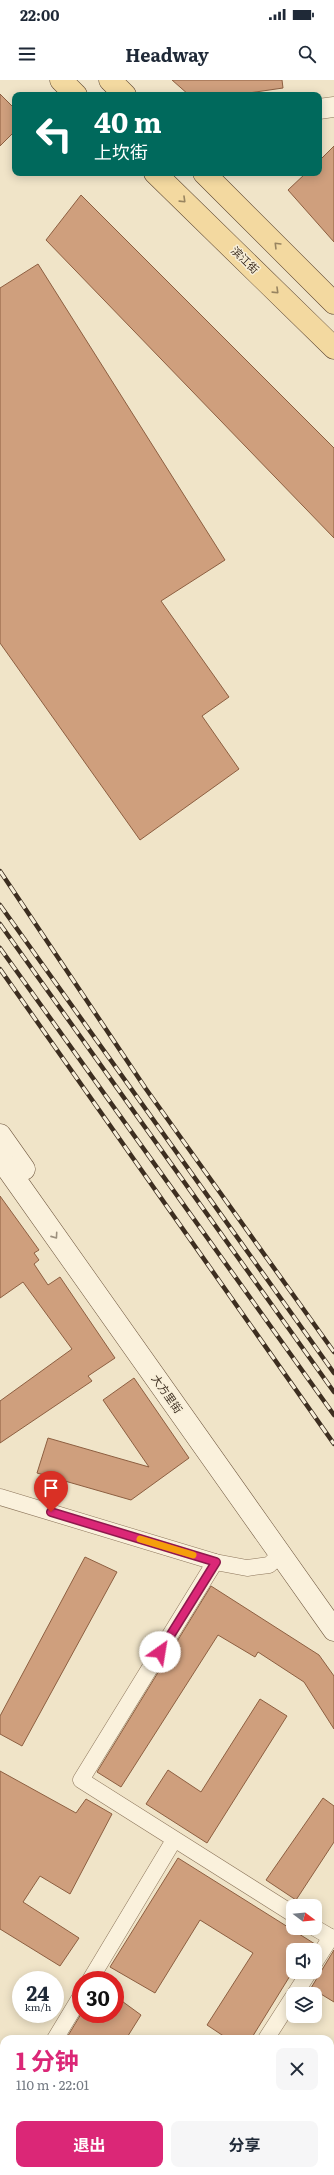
<!DOCTYPE html>
<html lang="zh">
<head>
<meta charset="utf-8">
<style>
	:root { --surface:#fff; --page:#f6f6f7; --text:#1f2937; --muted:#747a83; --accent:#db2777 }
	body { margin:0; font-family:Literata,"Noto Sans SC",serif; background:var(--page); color:var(--text); height:100vh; display:flex; flex-direction:column; font-size:15px; white-space:nowrap }
	* { box-sizing:border-box; margin:0 }
	p { font-size:13px; color:var(--muted) }
	.icon { flex:none; width:22px; height:22px; fill:none; stroke:currentColor; stroke-width:2; stroke-linecap:round; stroke-linejoin:round }
	.map { position:relative; flex:1; overflow:hidden }
	.drawer { position:absolute; left:0px; top:1955px; width:334px; height:140px; display:flex; flex-direction:column; background:var(--surface); border-radius:12px 12px 0 0; box-shadow:0 2px 10px #0003 }
	.drawer>* { flex:none }
	.banner { position:absolute; left:12px; top:12px; width:310px; height:84px; border-radius:8px; box-shadow:0 2px 10px #0003; background:#00695c; color:#fff; overflow:hidden }
	.needle { width:26px; rotate:106deg }
	.tools { position:absolute; left:286px; top:1819px; display:grid; gap:8px }
	.tools a { display:grid; place-items:center; width:36px; height:36px; border-radius:8px; background:var(--surface); box-shadow:0 2px 10px #0003; font-size:20px }
	.speed { position:absolute; left:12px; top:1891px; display:flex; gap:8px; font-size:20px; font-weight:700; text-align:center }
	.speed>* { display:grid; place-content:center; width:52px; height:52px; border-radius:50%; background:var(--surface); box-shadow:0 2px 10px #0003; line-height:1 }
	.speed small { font-size:10px; font-weight:400 }
	.speed .limit { border:6px solid #d22; background:#fff; color:#111 }
	.pin { position:absolute; display:grid; place-items:center; width:34px; height:34px; color:#fff; margin:-41px -17px; border-radius:50% 50% 50% 0; rotate:-45deg; box-shadow:0 0 4px #0007 }
	.pin .icon { rotate:45deg }
	.me { position:absolute; width:44px; margin:-22px; rotate:32deg; stroke-linejoin:round; filter:drop-shadow(0 0 3px #0008) }
	.turn { display:flex; align-items:center; gap:14px; height:84px; padding:0 16px; font-size:18px }
	.turn .icon { width:52px; height:52px; stroke-width:2.5 }
	.turn b { display:block; font-size:28px; line-height:34px }
	.round { display:grid; place-items:center; flex:none; width:42px; height:42px; border-radius:8px; background:var(--page) }
	.head { display:flex; align-items:center; justify-content:space-between; height:68px; padding:0 16px }
	h1 { font-size:24px; font-weight:700; line-height:30px; color:var(--accent) }
	.cta { display:flex; gap:8px; margin-top:auto; padding:8px 16px }
	.cta a { flex:1; height:46px; border-radius:8px; background:var(--accent); color:#fff; font-size:16px; font-weight:700; line-height:46px; text-align:center }
	.cta a+a { background:var(--page); color:var(--text) }
	.status { display:flex; justify-content:space-between; align-items:center; height:28px; padding:0 20px; background:var(--surface); direction:ltr }
	.status svg { height:11px; fill:currentColor }
	header { display:flex; justify-content:space-between; align-items:center; height:52px; padding:0 16px; background:var(--surface); font-size:18px; font-weight:700 }
	.map>svg:first-child { display:block }
	.building { fill:#cf9f7d; stroke:#8d5f41 }
	.lines { fill:none; stroke-linecap:round; stroke-linejoin:round }
	.minor-casing { stroke:#8d765c; stroke-width:17 }
	.tertiary-casing { stroke:#8d765c; stroke-width:21 }
	.secondary-casing { stroke:#6f573f; stroke-width:23 }
	.primary-casing { stroke:#5b4430; stroke-width:23 }
	.minor { stroke:#faf1dc; stroke-width:16 }
	.tertiary { stroke:#faf1dc; stroke-width:20 }
	.secondary { stroke:#faf1dc; stroke-width:22 }
	.primary { stroke:#f3d9a0; stroke-width:22 }
	.rail-casing { stroke:#3d2e20; stroke-width:4.5 }
	.rail { stroke:#f7eed8; stroke-width:3; stroke-dasharray:9; stroke-linecap:butt }
	.oneway { stroke:#988460 }
	.oneway2 { stroke:#9c907e }
	.route-casing { stroke:#8e194d; stroke-width:10 }
	.route { stroke:#db2777; stroke-width:7 }
	.slow { stroke:#f59e0b; stroke-width:7 }
	.labels { text-anchor:middle; stroke-width:3; stroke-linejoin:round; paint-order:stroke }
	.street-label { font-size:11px; fill:#3d2e20; stroke:#f7eed8 }
</style>
</head>
<body>
<div class="status"><b>22:00</b><svg viewBox="0 0 49 12"><path d="M0 12V9h3v3zM5 12V6h3v6zM10 12V3h3v9zM15 12V0h3v12zM26 1h20v11H26zM47 4h2v5h-2z"/></svg></div>
<header><svg class="icon" aria-label="menu" viewBox="0 0 24 24"><path d="M4 6h16M4 12h16M4 18h16"/></svg>Headway<svg class="icon" aria-label="search" viewBox="0 0 24 24"><circle cx="10" cy="10" r="6"/><path d="M15 15l6 6"/></svg></header>
<div class="map">
<svg width="334" height="2095" viewBox="0 0 334 2095">
	<rect width="100%" height="100%" fill="#f0e4c8"/>
	<!-- building -->
	<g class="building">
		<path d="M172,0H282L283,8L235,15H189Z"/>
		<path d="M0,14L15,29V51L0,66Z"/>
		<path d="M334,66V162L288,110L306,93H319V81Z"/>
		<path d="M81,115L334,368V458L46,160Z"/>
		<path d="M38,184L225,480L161,521L229,617L202,636L239,689L140,760L0,563V208Z"/>
		<path d="M0,1116L39,1170L34,1173L39,1180L34,1184L48,1205L60,1197L115,1278L88,1296L92,1301L0,1363V1321L72,1269L23,1202L0,1218Z"/>
		<path d="M134,1298L189,1378L131,1420L37,1393L48,1358L149,1387L103,1320Z"/>
		<path d="M85,1477L117,1492L22,1666L0,1654V1636Z"/>
		<path d="M211,1506L319,1575L334,1596V1649L304,1602L258,1572L255,1577L218,1555L121,1707L97,1692Z"/>
		<path d="M260,1619L287,1636L207,1763L146,1724L168,1690L201,1712Z"/>
		<path d="M0,1691L76,1733L86,1719L112,1734L70,1814L40,1796L23,1822L79,1858L60,1886L0,1849Z"/>
		<path d="M323,1718L334,1726V1762L296,1820L266,1800Z"/>
		<path d="M178,1778L315,1864L311,1870H293V1891L251,1959H228L207,1945L253,1873L200,1840L155,1913L110,1887Z"/>
		<path d="M334,1870V1922L311,1908Z"/>
		<path d="M115,1916L141,1935L126,1959H66L81,1934H115Z"/>
	</g>
	<g class="lines">
		<!-- minor casing -->
		<g class="minor-casing">
			<g id="minor">
				<path d="M0,1417L215,1482L247,1488L269,1485L281,1474"/>
				<path d="M215,1482L81,1700L293,1834"/>
				<path d="M315,1848L334,1859"/>
				<path d="M315,1882L331,1857"/>
				<path d="M90,1900L174,1760"/>
				<path d="M295,1914L309,1892"/>
				<path d="M55,1959L81,1916"/>
				<path d="M266,1959L293,1917"/>
				<path d="M0,2019L4,2021"/>
				<path d="M0,2089L4,2083"/>
				<path d="M118,2091L124,2095"/>
				<path d="M179,2095L182,2091"/>
			</g>
		</g>
		<!-- tertiary casing -->
		<g class="tertiary-casing">
			<path id="tertiary" d="M319,29L334,27"/>
		</g>
		<!-- secondary casing -->
		<g class="secondary-casing">
			<g id="secondary">
				<path d="M0,1055L24,1089"/>
				<path d="M0,1078L334,1550"/>
			</g>
		</g>
		<!-- primary casing -->
		<g class="primary-casing">
			<g id="primary">
				<path d="M61,0L76,15"/>
				<path d="M110,0L125,15"/>
				<path d="M155,93L334,268"/>
				<path d="M204,93L334,223"/>
			</g>
		</g>
		<!-- minor -->
		<use href="#minor" class="minor"/>
		<!-- tertiary -->
		<use href="#tertiary" class="tertiary"/>
		<!-- secondary -->
		<use href="#secondary" class="secondary"/>
		<!-- primary -->
		<use href="#primary" class="primary"/>
		<!-- rail casing -->
		<g class="rail-casing">
			<g id="rail">
				<path d="M0,791L146,1009L334,1272"/>
				<path d="M0,825L334,1293"/>
				<path d="M0,844L334,1312"/>
				<path d="M0,868L334,1335"/>
				<path d="M0,889L334,1364"/>
			</g>
		</g>
		<!-- rail -->
		<use href="#rail" class="rail"/>
	</g>
	<!-- one-way arrows -->
	<defs><path id="oneway-chevron" d="M-2-3.5L2.5 0L-2 3.5" fill="none" stroke-width="1.6" stroke-linecap="round" stroke-linejoin="round"/></defs>
	<g class="oneway">
		<use href="#oneway-chevron" transform="translate(183 120) rotate(44)"/>
		<use href="#oneway-chevron" transform="translate(277 165) rotate(-135)"/>
		<use href="#oneway-chevron" transform="translate(276 211) rotate(44)"/>
	</g>
	<use class="oneway2" href="#oneway-chevron" transform="translate(55 1156) rotate(55)"/>
	<g class="lines">
		<!-- route casing -->
		<g class="route-casing">
			<path id="route" d="M51,1432L216,1482L160,1572"/>
		</g>
		<!-- route -->
		<use href="#route" class="route"/>
		<!-- slow -->
		<path class="slow" d="M140,1459L193,1475"/>
	</g>
	<g class="labels">
		<!-- street labels -->
		<g class="street-label">
			<text transform="translate(245 180) rotate(44)" y="4">滨江街</text>
			<text transform="translate(167 1314) rotate(55)" y="4">大方里街</text>
		</g>
	</g>
</svg>
<div class="tools">
<a><svg class="needle" viewBox="-14 -14 28 28"><path d="M0-13l5 13h-10z" fill="#e53935"/><path d="M0 13l5-13h-10z" fill="#747a83"/></svg></a>
<a><svg class="icon" aria-label="sound" viewBox="0 0 24 24"><path d="M4 9h4l5-4v14l-5-4H4zM17 9q2 3 0 6"/></svg></a>
<a><svg class="icon" aria-label="layers" viewBox="0 0 24 24"><path d="M12 4l9 5-9 5-9-5zM3 14l9 5 9-5"/></svg></a>
</div>
<div class="speed"><div>24<small>km/h</small></div><div class="limit">30</div></div>
<div class="pin" style="left:51px;top:1432px;background:#d93025"><svg class="icon" aria-label="arrive" viewBox="0 0 24 24"><path d="M6 21V4h12l-3 4 3 4H6"/></svg></div>
<svg class="me" style="left:160px;top:1572px" viewBox="-20 -20 40 40"><circle r="19" fill="#fff"/><path d="M0-13L10 11 0 6-10 11z" fill="#db2777"/></svg>
<div class="banner">
<div class="turn"><svg class="icon" aria-label="left" viewBox="0 0 24 24"><path d="M17 20v-9H6M10 6l-5 5 5 5"/></svg><div><b>40 m</b>上坎街</div></div>
</div>
<section class="drawer">
<div class="head"><div><h1>1 分钟</h1><p>110 m · 22:01</p></div><a class="round"><svg class="icon" aria-label="close" viewBox="0 0 24 24"><path d="M6 6l12 12M18 6L6 18"/></svg></a></div>
<div class="cta"><a>退出</a><a>分享</a></div>
</section>
</div>
</body>
</html>
